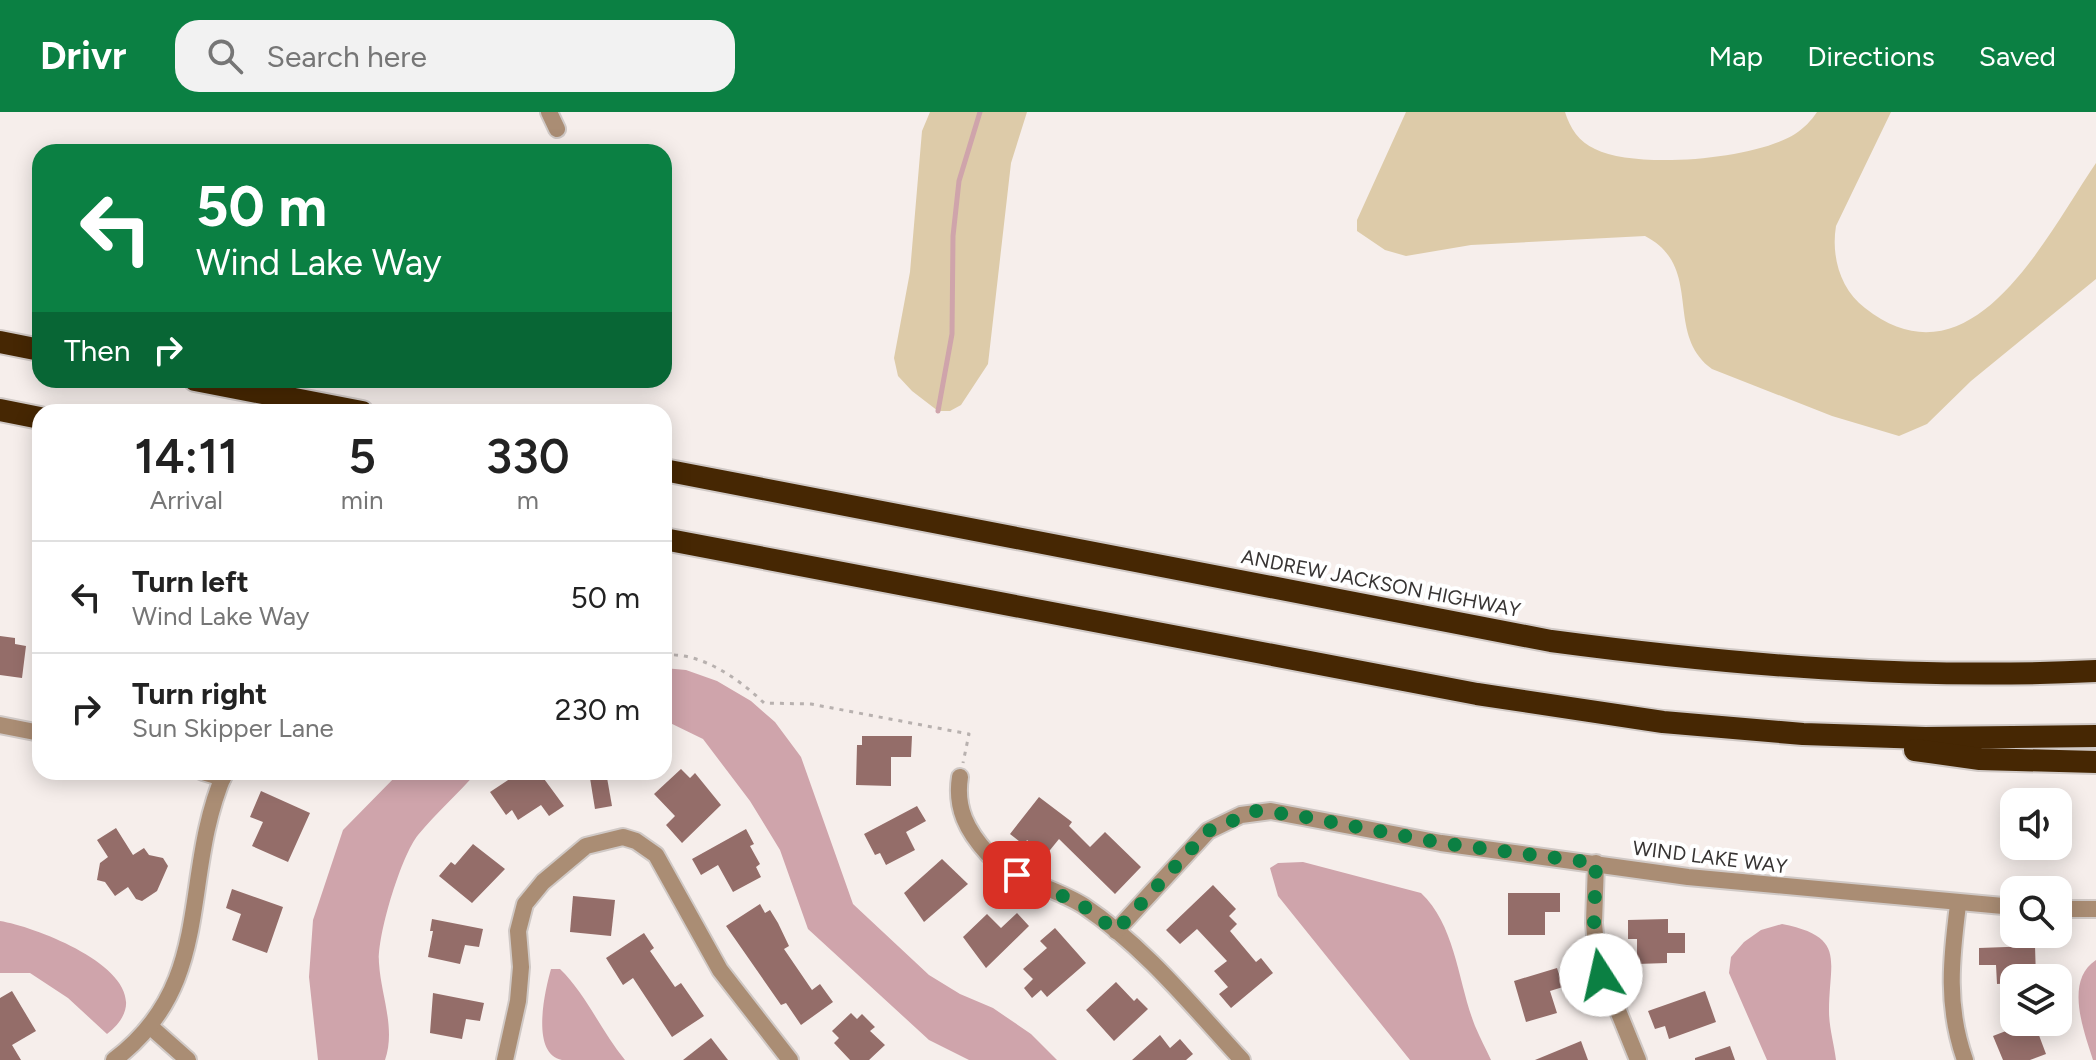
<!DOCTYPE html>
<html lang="en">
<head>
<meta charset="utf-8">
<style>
	:root { --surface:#fff; --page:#f2f2f2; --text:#222; --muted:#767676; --line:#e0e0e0; --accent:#0b8043 }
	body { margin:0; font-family:Figtree,sans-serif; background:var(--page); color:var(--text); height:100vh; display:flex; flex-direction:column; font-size:30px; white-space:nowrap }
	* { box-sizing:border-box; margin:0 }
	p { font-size:26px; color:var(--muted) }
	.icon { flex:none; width:44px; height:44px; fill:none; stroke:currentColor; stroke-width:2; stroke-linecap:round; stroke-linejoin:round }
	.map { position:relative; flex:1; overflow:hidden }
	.side { position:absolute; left:32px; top:292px; width:640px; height:376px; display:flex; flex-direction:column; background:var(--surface); border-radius:24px; box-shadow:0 4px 20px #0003 }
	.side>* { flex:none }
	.banner { position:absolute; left:32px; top:32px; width:640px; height:244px; border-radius:24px; box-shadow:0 4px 20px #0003; background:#0b8043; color:#fff; overflow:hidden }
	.tools { position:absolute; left:2000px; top:676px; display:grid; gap:16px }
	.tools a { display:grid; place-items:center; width:72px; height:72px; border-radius:16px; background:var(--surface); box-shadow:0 4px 20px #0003; font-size:40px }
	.pin { position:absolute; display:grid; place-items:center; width:68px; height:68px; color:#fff; margin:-34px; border-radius:16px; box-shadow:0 4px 12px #0006 }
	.me { position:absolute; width:88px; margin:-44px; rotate:350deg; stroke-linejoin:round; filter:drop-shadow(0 0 6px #0008) }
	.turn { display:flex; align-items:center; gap:28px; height:168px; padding:0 32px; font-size:36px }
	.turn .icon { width:104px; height:104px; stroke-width:2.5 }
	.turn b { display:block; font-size:56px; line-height:68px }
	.then { display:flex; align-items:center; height:76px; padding:0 32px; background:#0003; gap:16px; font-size:30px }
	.eta { display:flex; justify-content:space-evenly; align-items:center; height:136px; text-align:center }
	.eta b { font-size:48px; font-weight:600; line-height:56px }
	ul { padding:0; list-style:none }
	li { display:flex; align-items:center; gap:24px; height:112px; padding:0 32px; border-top:2px solid var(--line) }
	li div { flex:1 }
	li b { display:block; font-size:30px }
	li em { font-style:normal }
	header { display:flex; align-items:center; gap:48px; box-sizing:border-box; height:112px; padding:0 40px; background:var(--accent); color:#fff }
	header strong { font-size:38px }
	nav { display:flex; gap:44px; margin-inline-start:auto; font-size:28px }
	.search { width:560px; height:72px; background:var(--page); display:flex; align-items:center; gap:20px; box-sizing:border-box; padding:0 28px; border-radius:24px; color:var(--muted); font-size:30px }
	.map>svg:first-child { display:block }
	.green { fill:#ddcba9 }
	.water { fill:#cfa4ab }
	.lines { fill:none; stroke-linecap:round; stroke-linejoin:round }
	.stream { stroke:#cfa4ab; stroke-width:5 }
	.building { fill:#946d69 }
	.minor-casing { stroke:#d0c9c6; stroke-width:20 }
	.highway-casing { stroke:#d0c9c6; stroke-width:26 }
	.path { stroke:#b8b1af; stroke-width:3; stroke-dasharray:4 6; stroke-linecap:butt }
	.minor { stroke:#aa8d74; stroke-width:16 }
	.highway { stroke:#462703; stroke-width:22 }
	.route { stroke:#0b8043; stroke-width:14; stroke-dasharray:0 25.2 }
	.labels { text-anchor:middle; stroke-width:8; stroke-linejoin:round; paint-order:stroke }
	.street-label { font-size:20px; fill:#373433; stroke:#fff }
</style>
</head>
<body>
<header>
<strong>Drivr</strong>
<div class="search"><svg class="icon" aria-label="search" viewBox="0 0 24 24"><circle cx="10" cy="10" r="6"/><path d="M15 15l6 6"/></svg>Search here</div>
<nav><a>Map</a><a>Directions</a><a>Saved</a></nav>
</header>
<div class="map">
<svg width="2096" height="948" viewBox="0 0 2096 948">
	<rect width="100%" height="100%" fill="#f6eeeb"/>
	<!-- green -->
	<g class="green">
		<path d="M930,0H1027L1011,51L988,252L961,293L950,299H938L912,279L898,264L894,246L910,160L922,19Z"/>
		<path d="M1406,0H1565C1570,16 1579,30 1595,37C1637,58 1755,47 1795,22C1804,16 1811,9 1817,0H1891L1836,114C1831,144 1840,177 1865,196C1972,280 2046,124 2096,51V167L1971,269L1927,312L1899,324L1832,304L1712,257C1663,221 1705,155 1645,124L1471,133L1406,144L1385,138L1357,119V108Z"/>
	</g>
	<!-- water -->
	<g class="water">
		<path d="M664,556L686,558L717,569L751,589L775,610L801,645L853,792L929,863L960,882L993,896L1031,922L1057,948H969L929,928L808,817L780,738L750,689L703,627L664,608Z"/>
		<path d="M400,660H477C458,682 436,701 418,723C401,744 377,824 379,851C381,884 396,916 385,948H318L309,865L313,808L343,718Z"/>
		<path d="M1303,750L1421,781C1456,814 1458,871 1475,914C1480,926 1486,937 1491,948H1410L1278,784L1270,756L1278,751Z"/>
		<path d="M0,809C43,816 175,869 107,922L68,886L30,861H0Z"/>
		<path d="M1782,812C1847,825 1829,848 1829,899C1829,915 1834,932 1836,948H1767L1729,861L1731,845L1744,830L1761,818Z"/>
		<path d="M2096,848V948H2093C2084,919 2064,869 2096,848Z"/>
		<path d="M551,857H560C586,882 601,919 625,948C605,948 581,948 562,948C530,942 545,878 551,857Z"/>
	</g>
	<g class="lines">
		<!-- stream -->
		<path class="stream" d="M938,299L952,222L953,124L959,69L980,0"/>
	</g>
	<!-- building -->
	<g class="building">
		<path d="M0,524L15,526V532L26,534L22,566L0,563Z"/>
		<path d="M862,624H912L911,645H891V674L856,673L857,633H862Z"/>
		<path d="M681,657L690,666L695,661L721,693L682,731L666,713L675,704L654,682Z"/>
		<path d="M520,660H539L564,694L549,704L541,693L518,708L512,698L506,703L490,680Z"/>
		<path d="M589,660H606L612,694L595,697Z"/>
		<path d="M261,679L310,701L288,750L252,734L263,710L250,705Z"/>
		<path d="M1039,685L1072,710L1069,714L1090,735L1105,720L1141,755L1115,782L1059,727L1046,743L1027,728L1024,733L1010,722Z"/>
		<path d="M917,694L926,709L906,720L915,738L886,753L880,741L875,743L864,722Z"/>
		<path d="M116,716L133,743L144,736L149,743L163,746L168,754L157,779L142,789L136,787L128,775L115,784L105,770L97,768L100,751L108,745L97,728Z"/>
		<path d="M746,717L754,732L750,734L760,752L756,755L761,765L733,780L718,753L701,763L692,747Z"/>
		<path d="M473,732L505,757L472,791L439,764L451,750L455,753Z"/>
		<path d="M942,747L968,772L924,810L904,781Z"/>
		<path d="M1213,773L1236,797L1229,804L1237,812L1230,819L1256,850L1261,846L1273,861L1231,896L1219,882L1228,875L1214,859L1227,849L1197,817L1180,832L1166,818Z"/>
		<path d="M232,777L283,795L267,841L232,828L241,802L226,796Z"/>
		<path d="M1508,781H1560V800H1545V823H1508Z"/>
		<path d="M573,784L615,788L611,824L570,820Z"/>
		<path d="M760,792L765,801L770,798L778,811L789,834L784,837L812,878L820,872L833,890L801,913L786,891L781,893L726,814Z"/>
		<path d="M1017,801L1029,814L986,856L963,825L987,802L1001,816Z"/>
		<path d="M432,807L483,817L479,835L465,833L460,852L428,845L433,819H430Z"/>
		<path d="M1668,807V821H1685V841H1667V851L1637,852V827H1628V808Z"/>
		<path d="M1055,816L1086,851L1047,885L1041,878L1032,886L1024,876L1033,867L1023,857L1047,836L1040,829Z"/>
		<path d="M644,821L654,836L650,839L675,875L681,871L704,904L672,925L633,866L623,873L606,846Z"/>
		<path d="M2035,834L2036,866H2014V871L1997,872L1996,853H1979V836Z"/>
		<path d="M1557,856L1563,875L1550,879L1557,901L1526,910L1514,869Z"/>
		<path d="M1116,870L1134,889L1137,886L1148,897L1114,929L1086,898Z"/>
		<path d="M12,879L36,919L12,933L21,948H0V886Z"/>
		<path d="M1705,879L1716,910L1669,927L1665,914L1655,917L1648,899Z"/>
		<path d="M433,881L484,891L480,909L466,907L462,927L430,921Z"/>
		<path d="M851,901L857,907L862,902L875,915L870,919L885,933L869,948H850L834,931L839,926L832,919Z"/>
		<path d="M2029,910H2034L2046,942L2030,948H2003L1993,924Z"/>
		<path d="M1160,923L1170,936L1180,927L1193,942L1186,948H1132Z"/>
		<path d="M711,926L728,948H683Z"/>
		<path d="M1581,929L1588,948H1535Z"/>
		<path d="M1730,934L1735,948H1695V946Z"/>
	</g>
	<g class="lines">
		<!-- minor casing -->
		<g class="minor-casing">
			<g id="minor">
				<path d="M549,0L557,17"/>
				<path d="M0,613L40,621"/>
				<path d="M203,660L223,666"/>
				<path d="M960,665C955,696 967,719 988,742C1015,770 1053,774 1084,794C1145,835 1193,895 1242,948"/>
				<path d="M1596,751L1594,811L1597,847L1638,948"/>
				<path d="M1958,793C1951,847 1946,895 1965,948"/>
				<path d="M2058,797H2096"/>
				<path d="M1116,819L1208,719L1241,703L1271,699L1441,731L1688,765L2014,795"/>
				<path d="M152,916L188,948"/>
				<path d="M114,948C217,870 179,766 225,660"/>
				<path d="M505,948L518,889L521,855L518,819L525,792L543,770L586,734L623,725L636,729L656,743L720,858L790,948"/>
			</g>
		</g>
		<!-- highway casing -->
		<g class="highway-casing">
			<g id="highway">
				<path d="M0,230L40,238"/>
				<path d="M195,268L362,300"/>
				<path d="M0,298L40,306"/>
				<path d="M664,358L1551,529C1732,553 1913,568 2096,559"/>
				<path d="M664,427L1477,582L1663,610L1803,622L1925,626L2096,624"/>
				<path d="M1915,638L1980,647L2096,650"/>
			</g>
		</g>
		<!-- path -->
		<path class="path" d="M664,543C701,540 738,566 764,591L811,592L969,622L963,651"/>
		<!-- minor -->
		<use href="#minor" class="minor"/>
		<!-- highway -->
		<use href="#highway" class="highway"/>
	</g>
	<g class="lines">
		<!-- route -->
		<path class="route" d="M1017,763L1082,793L1116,819L1208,719L1256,699L1295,703L1441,731L1596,751L1594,811L1601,863"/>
	</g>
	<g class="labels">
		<!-- street labels -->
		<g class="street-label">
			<text transform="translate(1381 471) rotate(11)" y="7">ANDREW JACKSON HIGHWAY</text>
			<text transform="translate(1710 745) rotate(7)" y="7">WIND LAKE WAY</text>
		</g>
	</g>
</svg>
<div class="tools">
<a><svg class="icon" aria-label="sound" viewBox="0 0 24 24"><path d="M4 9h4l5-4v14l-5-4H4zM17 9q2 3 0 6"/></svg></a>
<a><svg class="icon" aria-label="search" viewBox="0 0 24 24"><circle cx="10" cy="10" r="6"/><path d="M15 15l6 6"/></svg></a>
<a><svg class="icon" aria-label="layers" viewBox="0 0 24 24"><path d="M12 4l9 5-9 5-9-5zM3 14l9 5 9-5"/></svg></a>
</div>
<div class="pin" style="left:1017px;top:763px;background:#d93025"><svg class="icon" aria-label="arrive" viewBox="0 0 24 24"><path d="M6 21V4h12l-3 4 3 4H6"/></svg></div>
<svg class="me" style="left:1601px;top:863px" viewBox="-20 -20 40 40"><circle r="19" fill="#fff"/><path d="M0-13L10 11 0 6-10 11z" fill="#0b8043"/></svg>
<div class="banner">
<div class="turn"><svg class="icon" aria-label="left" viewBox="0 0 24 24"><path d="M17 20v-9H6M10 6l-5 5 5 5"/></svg><div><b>50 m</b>Wind Lake Way</div></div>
<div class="then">Then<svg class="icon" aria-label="right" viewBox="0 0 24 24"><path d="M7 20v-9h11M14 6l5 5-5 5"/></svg></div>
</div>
<section class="side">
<div class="eta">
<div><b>14:11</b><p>Arrival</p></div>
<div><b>5</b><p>min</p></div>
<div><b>330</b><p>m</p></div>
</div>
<ul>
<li><svg class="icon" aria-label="left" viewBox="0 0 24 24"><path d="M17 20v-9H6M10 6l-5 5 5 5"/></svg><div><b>Turn left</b><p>Wind Lake Way</p></div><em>50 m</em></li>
<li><svg class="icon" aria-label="right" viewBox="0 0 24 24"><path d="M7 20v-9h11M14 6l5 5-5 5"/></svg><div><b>Turn right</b><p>Sun Skipper Lane</p></div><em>230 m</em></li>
</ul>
</section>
</div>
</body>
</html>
